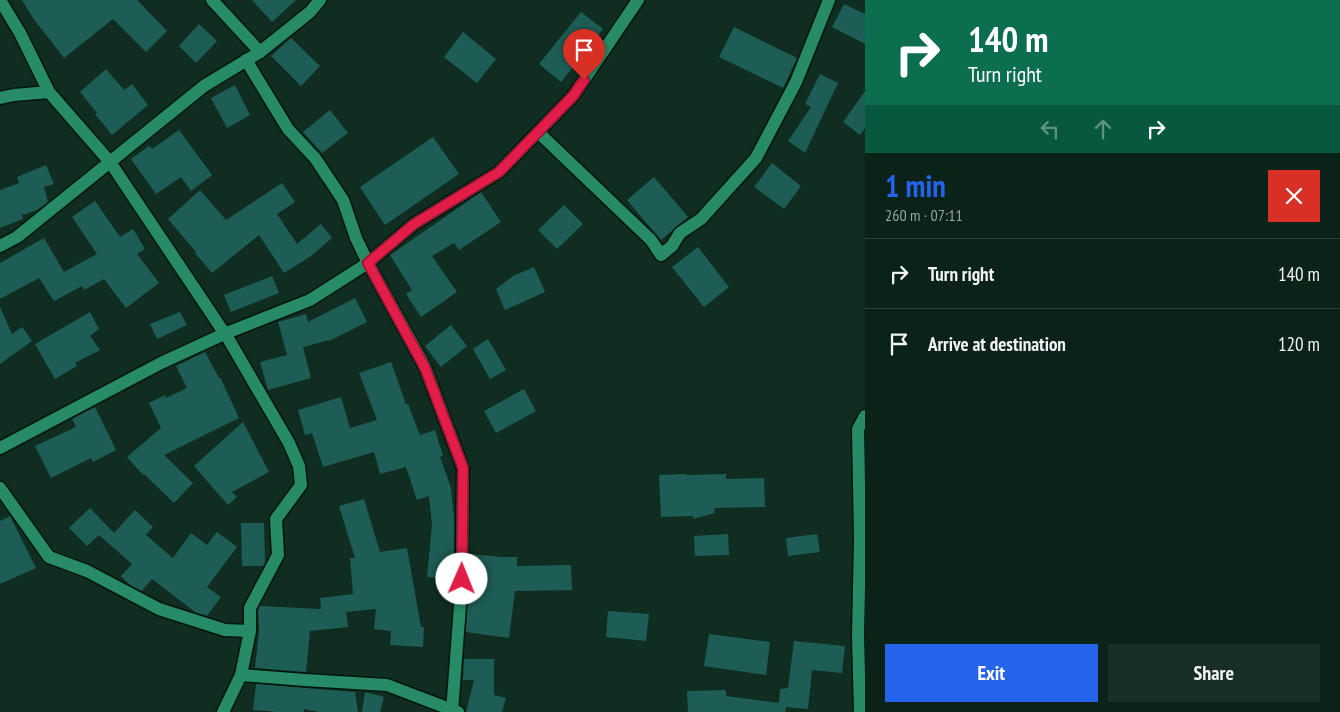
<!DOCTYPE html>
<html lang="en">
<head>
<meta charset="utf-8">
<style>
	:root { --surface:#0b2219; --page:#192f26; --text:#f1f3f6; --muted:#9aa4a2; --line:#2b3f38; --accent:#2563eb }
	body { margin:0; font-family:"PT Sans Narrow",sans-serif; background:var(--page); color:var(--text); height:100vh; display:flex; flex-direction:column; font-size:19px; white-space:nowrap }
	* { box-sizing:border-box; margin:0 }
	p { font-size:16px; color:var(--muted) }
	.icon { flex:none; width:28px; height:28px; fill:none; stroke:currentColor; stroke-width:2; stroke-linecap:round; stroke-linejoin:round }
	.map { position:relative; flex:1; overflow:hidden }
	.drawer { display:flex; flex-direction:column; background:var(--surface); width:475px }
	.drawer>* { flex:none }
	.guide { background:#0b6e4f; color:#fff; overflow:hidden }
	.pin { position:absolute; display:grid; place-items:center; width:42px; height:42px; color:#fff; margin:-51px -21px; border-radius:50% 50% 50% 0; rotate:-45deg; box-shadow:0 0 5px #0007 }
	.pin .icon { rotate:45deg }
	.me { position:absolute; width:55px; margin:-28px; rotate:1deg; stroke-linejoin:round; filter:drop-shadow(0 0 4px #0008) }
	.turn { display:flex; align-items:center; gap:18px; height:105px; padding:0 20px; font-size:22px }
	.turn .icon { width:65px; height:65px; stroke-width:2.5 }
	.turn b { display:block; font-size:35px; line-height:42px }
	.lanes { display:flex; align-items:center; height:48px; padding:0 20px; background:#0003; justify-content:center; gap:25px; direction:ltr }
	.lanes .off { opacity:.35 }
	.round { display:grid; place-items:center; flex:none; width:52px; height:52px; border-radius:0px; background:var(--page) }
	.head { display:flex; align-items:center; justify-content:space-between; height:85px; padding:0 20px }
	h1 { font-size:30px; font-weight:800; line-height:38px; color:var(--accent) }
	.action { display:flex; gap:10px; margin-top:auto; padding:10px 20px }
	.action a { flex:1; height:58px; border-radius:0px; background:var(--accent); color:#fff; font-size:20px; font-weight:800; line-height:58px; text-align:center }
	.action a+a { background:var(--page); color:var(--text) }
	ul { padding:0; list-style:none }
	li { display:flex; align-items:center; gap:15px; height:70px; padding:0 20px; border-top:1px solid var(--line) }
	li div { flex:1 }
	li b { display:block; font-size:19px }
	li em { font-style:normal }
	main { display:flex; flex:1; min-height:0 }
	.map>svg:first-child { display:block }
	.building { fill:#1d5d55 }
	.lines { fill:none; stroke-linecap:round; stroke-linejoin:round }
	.minor-casing { stroke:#00160b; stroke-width:15 }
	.minor { stroke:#268b66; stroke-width:12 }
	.route-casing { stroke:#92132f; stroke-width:12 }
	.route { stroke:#e11d48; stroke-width:9 }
</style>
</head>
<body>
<main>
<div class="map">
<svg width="865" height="712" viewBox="0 0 865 712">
	<rect width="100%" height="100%" fill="#0f2e21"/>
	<!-- building -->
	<g class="building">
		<path d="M22,0H137L167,31L146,52L113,19L64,58L33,18Z"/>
		<path d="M252,0H296L272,22Z"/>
		<path d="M844,4L865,14V44L832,27Z"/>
		<path d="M581,12L603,29L561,82L539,64Z"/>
		<path d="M199,24L217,41L196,63L179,46Z"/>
		<path d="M734,27L797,58L783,88L719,57Z"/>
		<path d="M463,32L496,59L477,83L444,57Z"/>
		<path d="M291,38L320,66L301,86L271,56Z"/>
		<path d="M106,69L124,90L132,84L148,105L112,135L95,114L97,113L80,92Z"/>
		<path d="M820,74L838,83L805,153L788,141L811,107L805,104Z"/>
		<path d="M235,85L250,115L227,128L211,98Z"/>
		<path d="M865,91V128L860,135L843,122Z"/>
		<path d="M330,110L348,133L322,153L303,132Z"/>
		<path d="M179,130L212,175L191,191L181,177L156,194L131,159L149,146L152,149Z"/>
		<path d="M433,137L459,174L385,225L360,187Z"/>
		<path d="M772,163L801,186L784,209L754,187Z"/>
		<path d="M46,165L54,184L44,187L48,202L37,210L22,215L23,219L0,228V190L19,183L17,177Z"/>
		<path d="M654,177L688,217L661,240L627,200Z"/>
		<path d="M282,183L295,202L277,214L297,244L321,224L332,238L311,256L284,273L259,235L212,273L195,253L196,252L168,219L200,190L226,220Z"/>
		<path d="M481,192L501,222L459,250L454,243L432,256L457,292L421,317L406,294L412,290L390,255Z"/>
		<path d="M95,201L120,237L133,229L145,249L137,254L159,283L126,308L104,279L84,290L82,286L54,301L39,278L0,299V263L44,238L64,272L97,254L72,217Z"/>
		<path d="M564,205L583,224L557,249L538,230Z"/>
		<path d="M698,247L729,287L704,307L672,267Z"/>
		<path d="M534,267L545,292L505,310L496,289L513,276Z"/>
		<path d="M272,276L279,293L231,312L224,295Z"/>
		<path d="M355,298L367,322L329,341V340L303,347L311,378L268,390L260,362L287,355L278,322L306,314L308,322Z"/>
		<path d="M0,307L12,334L22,327L32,341L0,364Z"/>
		<path d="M90,312L99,329L90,336L100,350L75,363L77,366L55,379L35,344Z"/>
		<path d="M180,312L187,325L157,339L150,324Z"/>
		<path d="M451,325L467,346L441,367L425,346Z"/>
		<path d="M488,339L506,370L490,379L473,349Z"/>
		<path d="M205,352L219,378L220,377L239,418L164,455L193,483L174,503L144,474L143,475L127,457L161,428L149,403L165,395L166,398L187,388L176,366Z"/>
		<path d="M391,362L406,404H408L420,435L435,430L443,456L440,457L451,488L454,519V580L427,577L432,525L429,496L417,500L406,467L380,474L374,452L323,467L312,433L305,435L298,410L341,397L350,428L377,420L359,373Z"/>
		<path d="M524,389L536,411L496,433L484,411Z"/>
		<path d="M95,407L116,450L93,462L91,458L51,478L35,446L76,427L72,419Z"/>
		<path d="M243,422L269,472L232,492L237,497L228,505L194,466Z"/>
		<path d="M686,474V475L726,474V479L764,478L765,507L714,508L715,513L693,519V516L661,517L659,475Z"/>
		<path d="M364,499L380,552L407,548L421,627H424L423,647L390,645L391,631L374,629L376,609L346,612L348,627L310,631L306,672L255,668L259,631L258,610L260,606L321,609L320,598L353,594L350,558H355L339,506Z"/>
		<path d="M90,508L114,533L135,510L153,527L146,535L173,558L191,533L207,545L217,532L237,547L207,587L221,597L207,616L195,612L152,579L142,591L130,585L121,576L132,564L99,535L87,546L69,528Z"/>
		<path d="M10,516L36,568L0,584V521Z"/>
		<path d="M241,523H264L265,562L263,566H242Z"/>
		<path d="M728,534L729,555L695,556L694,536Z"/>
		<path d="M817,534L820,552L788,556L786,538Z"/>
		<path d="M470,554L500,557H517V566L571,565L572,590L515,591L509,638L466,632Z"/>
		<path d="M608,611L649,614L646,641L606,637Z"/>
		<path d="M709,634L770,642L766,675L704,666Z"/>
		<path d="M794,641L845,646L842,673L812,670L808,709L786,707L785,712H688L687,691L726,690V696L779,703L780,689L788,688Z"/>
		<path d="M464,659H494V695L506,698L502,712H466L474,680H463Z"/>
		<path d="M256,684L355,692L358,712H319L304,709V712H277L253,710Z"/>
		<path d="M365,692L384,697L380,712H362Z"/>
	</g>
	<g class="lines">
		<!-- minor casing -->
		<g class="minor-casing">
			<g id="minor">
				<path d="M0,0L20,33L49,92L110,162L229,340L289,443L299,466L301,485L276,519L278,555L250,608V631L241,675L223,712"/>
				<path d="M212,0L260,52"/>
				<path d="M246,60L288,129L315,158L343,200L356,238L368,263L425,367L463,468L462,579L452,712"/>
				<path d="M0,98L14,95L49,92"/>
				<path d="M538,132L651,240L661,255L672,246L680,233L701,219L756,158L796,82L829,0"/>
				<path d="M0,246L17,237L204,86L260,52L310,12L320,0"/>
				<path d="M0,448L161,363L224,334L310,300L368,263L414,224L499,172L573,96L638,0"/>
				<path d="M0,488L49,557L87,571L159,609L225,630L250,631"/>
				<path d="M241,675L305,680L387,685L458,712"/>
				<path d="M860,712L858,636L860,538L858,429L865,416"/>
			</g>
		</g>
		<!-- minor -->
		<use href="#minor" class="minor"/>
	</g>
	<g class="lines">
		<!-- route casing -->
		<g class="route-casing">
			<path id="route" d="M462,579L463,468L425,368L368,263L414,224L499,172L573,96L584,80"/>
		</g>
		<!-- route -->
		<use href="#route" class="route"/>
	</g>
</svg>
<div class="pin" style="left:584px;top:80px;background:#d93025"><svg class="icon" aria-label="arrive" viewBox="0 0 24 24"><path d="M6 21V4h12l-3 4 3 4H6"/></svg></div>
<svg class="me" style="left:462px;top:579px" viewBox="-20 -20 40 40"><circle r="19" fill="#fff"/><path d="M0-13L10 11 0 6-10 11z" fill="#e11d48"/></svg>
</div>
<section class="drawer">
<div class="guide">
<div class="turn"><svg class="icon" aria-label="right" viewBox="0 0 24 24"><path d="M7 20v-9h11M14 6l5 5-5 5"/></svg><div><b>140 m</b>Turn right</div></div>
<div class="lanes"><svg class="icon off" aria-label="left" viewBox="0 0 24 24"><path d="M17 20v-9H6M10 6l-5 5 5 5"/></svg><svg class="icon off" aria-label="ahead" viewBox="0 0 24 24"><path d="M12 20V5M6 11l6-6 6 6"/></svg><svg class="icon" aria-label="right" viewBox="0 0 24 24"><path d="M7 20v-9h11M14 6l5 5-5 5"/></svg></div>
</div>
<div class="head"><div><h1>1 min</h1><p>260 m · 07:11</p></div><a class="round" style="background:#d93025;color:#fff"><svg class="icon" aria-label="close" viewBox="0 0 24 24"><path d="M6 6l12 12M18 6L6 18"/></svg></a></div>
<ul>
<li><svg class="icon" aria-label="right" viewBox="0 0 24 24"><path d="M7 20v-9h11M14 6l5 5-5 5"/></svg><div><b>Turn right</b></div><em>140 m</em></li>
<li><svg class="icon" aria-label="arrive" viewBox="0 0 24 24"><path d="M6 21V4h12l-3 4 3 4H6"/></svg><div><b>Arrive at destination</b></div><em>120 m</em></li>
</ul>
<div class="action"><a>Exit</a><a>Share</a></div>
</section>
</main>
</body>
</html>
